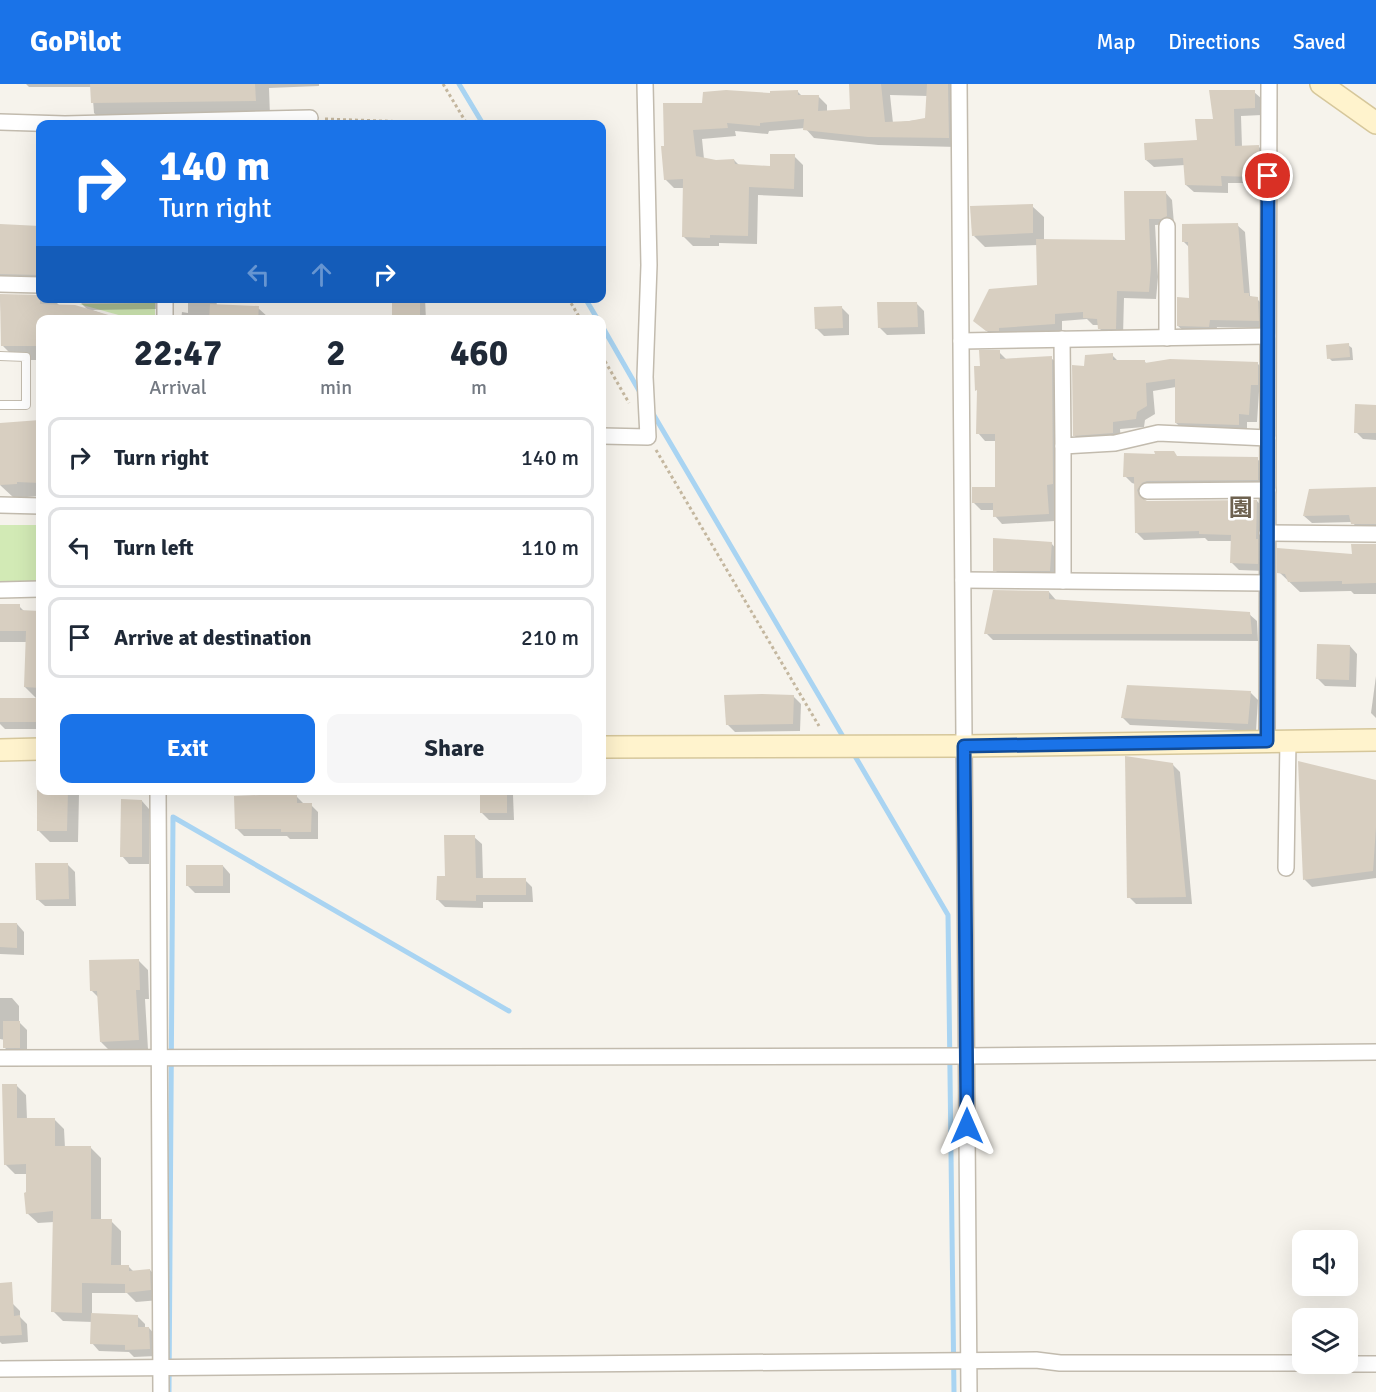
<!DOCTYPE html>
<html lang="en">
<head>
<meta charset="utf-8">
<style>
	:root { --surface:#fff; --page:#f6f6f7; --text:#1f2937; --muted:#747a83; --line:#e0e1e3; --accent:#1a73e8 }
	body { margin:0; font-family:Signika,"Noto Sans JP",sans-serif; background:var(--page); color:var(--text); height:100vh; display:flex; flex-direction:column; font-size:22px; white-space:nowrap }
	* { box-sizing:border-box; margin:0 }
	p { font-size:20px; color:var(--muted) }
	.icon { flex:none; width:33px; height:33px; fill:none; stroke:currentColor; stroke-width:2; stroke-linecap:round; stroke-linejoin:round }
	.map { position:relative; flex:1; overflow:hidden }
	.details { position:absolute; left:36px; top:231px; width:570px; height:480px; display:flex; flex-direction:column; background:var(--surface); border-radius:12px; box-shadow:0 6px 24px #0002 }
	.details>* { flex:none }
	.top-card { position:absolute; left:36px; top:36px; width:570px; height:183px; border-radius:12px; box-shadow:0 6px 24px #0002; background:#1a73e8; color:#fff; overflow:hidden }
	.fabs { position:absolute; left:1292px; top:1146px; display:grid; gap:12px }
	.fabs a { display:grid; place-items:center; width:66px; height:66px; border-radius:12px; background:var(--surface); box-shadow:0 6px 24px #0002; font-size:30px }
	.pin { position:absolute; display:grid; place-items:center; width:51px; height:51px; color:#fff; margin:-26px; border:3px solid #fff; border-radius:50%; box-shadow:0 2px 6px #0007 }
	.me { position:absolute; width:66px; margin:-33px; rotate:0deg; stroke-linejoin:round; filter:drop-shadow(0 0 4px #0008) }
	.turn { display:flex; align-items:center; gap:21px; height:126px; padding:0 24px; font-size:27px }
	.turn .icon { width:78px; height:78px; stroke-width:2.5 }
	.turn b { display:block; font-size:42px; line-height:51px }
	.lanes { display:flex; align-items:center; height:57px; padding:0 24px; background:#0003; justify-content:center; gap:30px; direction:ltr }
	.lanes .off { opacity:.35 }
	.eta { display:flex; justify-content:space-evenly; align-items:center; height:102px; text-align:center }
	.eta b { font-size:36px; font-weight:700; line-height:42px }
	.primary-button { display:flex; gap:12px; margin-top:auto; padding:12px 24px }
	.primary-button a { flex:1; height:69px; border-radius:12px; background:var(--accent); color:#fff; font-size:24px; font-weight:700; line-height:69px; text-align:center }
	.primary-button a+a { background:var(--page); color:var(--text) }
	ul { padding:0; list-style:none }
	li { display:flex; align-items:center; gap:18px; height:81px; margin:0 12px 9px; padding:0 12px; border:3px solid var(--line); border-radius:12px }
	li div { flex:1 }
	li b { display:block; font-size:22px }
	li em { font-style:normal }
	header { display:flex; align-items:center; gap:36px; box-sizing:border-box; height:84px; padding:0 30px; background:var(--accent); color:#fff }
	header strong { font-size:28px }
	nav { display:flex; gap:33px; margin-inline-start:auto; font-size:21px }
	.map>svg:first-child { display:block }
	.green { fill:#d2eab5 }
	.shadow { fill:#0003; fill-rule:evenodd }
	.lines { fill:none; stroke-linecap:round; stroke-linejoin:round }
	.stream { stroke:#a9d4f2; stroke-width:5 }
	.building { fill:#d8cfc1 }
	.lane-casing { stroke:#c2bbae; stroke-width:10 }
	.street-casing { stroke:#c2bbae; stroke-width:18 }
	.secondary-casing { stroke:#d6c79b; stroke-width:24 }
	.path { stroke:#c4b79f; stroke-width:3; stroke-dasharray:3 3; stroke-linecap:butt }
	.lane { stroke:#fff; stroke-width:8 }
	.street { stroke:#fff; stroke-width:15 }
	.secondary { stroke:#fff3cd; stroke-width:21 }
	.route-casing { stroke:#114b97; stroke-width:15 }
	.route { stroke:#1a73e8; stroke-width:10 }
	.labels { text-anchor:middle; stroke-width:5; stroke-linejoin:round; paint-order:stroke }
	.neighbourhood-label { font-size:24px; font-weight:bold; fill:#6e6250; stroke:#fff }
</style>
</head>
<body>
<header>
<strong>GoPilot</strong>
<nav><a>Map</a><a>Directions</a><a>Saved</a></nav>
</header>
<div class="map">
<svg width="1376" height="1308" viewBox="0 0 1376 1308">
	<rect width="100%" height="100%" fill="#f6f3ec"/>
	<!-- green -->
	<g class="green">
		<path d="M155,219V236L133,235L79,220Z"/>
		<path d="M0,441H40V500L0,499Z"/>
	</g>
	<!-- shadow -->
	<g class="shadow">
		<path d="M26,0H319V2L269,4L270,32L105,40L94,29L92,3H29Z"/>
		<path d="M851,0H956L957,63L878,61L814,54L805,44L769,47L768,50L735,47L736,52L702,55L704,75L715,77L734,76L739,81L771,84L794,72L803,81V113L758,111L757,160L719,159V162H693L684,153L685,104H674L665,95L666,63L704,20L798,8L802,12H818L827,21V28L852,27ZM890,11L928,12L926,35L893,39Z"/>
		<path d="M1254,8L1262,15V31L1241,32L1242,63L1258,62L1266,70V84H1258L1260,99H1228V109L1194,108L1186,101L1185,81L1154,83L1146,76L1199,57L1215,36Z"/>
		<path d="M1165,108L1172,116L1174,140L1155,141L1158,193L1156,215L1124,214L1123,252H1107L1099,244V241H1093L1087,235L1062,237V247L1006,251L995,254L975,237L1039,202L1038,161L985,163L974,152L1032,122L1044,133V157L1126,158Z"/>
		<path d="M0,141L40,144V200L0,202Z"/>
		<path d="M1237,141L1245,148L1250,212L1257,215L1264,222L1265,244L1217,243L1216,250L1186,249L1178,242L1190,215L1189,163L1183,157Z"/>
		<path d="M0,211L40,212V214H52L60,222L88,226L81,219V214H157V225L92,226L120,236H40V276H17L3,262Z"/>
		<path d="M188,214H216L217,222L258,224L268,233V236H181L182,228L188,229Z"/>
		<path d="M394,214H425L426,236H393Z"/>
		<path d="M916,219L924,227L925,250L887,251L879,243Z"/>
		<path d="M842,224L849,231V251L824,252L816,244Z"/>
		<path d="M1348,261L1352,264L1353,276L1332,277L1329,274Z"/>
		<path d="M999,268L1006,275L1051,274L1059,281L1060,407H1054L1055,437L1002,440L995,432V426H981L973,418L996,404L997,357H985L978,349L979,308L977,306L982,283Z"/>
		<path d="M1112,271L1119,278H1145L1147,280H1258L1266,288V309L1259,308L1257,338H1247V349L1185,347L1176,339V303L1153,307L1155,330L1145,336L1144,343L1120,345L1121,357L1082,359L1074,351L1086,283Z"/>
		<path d="M1376,323V356L1363,355L1356,348Z"/>
		<path d="M40,338V412L14,414L0,401L1,340Z"/>
		<path d="M1178,373L1257,375L1265,382V403L1149,406L1144,415L1145,417H1257L1264,425V487L1239,486L1231,478L1232,457H1208L1205,454L1144,456L1137,449L1135,400L1132,399L1125,392Z"/>
		<path d="M1376,404V447H1360L1352,438L1312,439L1304,432Z"/>
		<path d="M1051,459L1058,467L1057,494L1002,493L995,486Z"/>
		<path d="M1376,461V510H1354L1351,507L1300,508L1279,488L1353,471Z"/>
		<path d="M1049,508L1056,516L1249,530L1257,537L1258,557L993,556L986,549Z"/>
		<path d="M0,522H19L25,528H40V614H36L25,603L27,558H0Z"/>
		<path d="M1350,562L1357,570L1356,603L1325,602L1317,594Z"/>
		<path d="M1376,592V634L1371,629Z"/>
		<path d="M1251,609L1258,616L1256,647L1130,641L1123,634Z"/>
		<path d="M793,612L801,620L800,647L735,648L727,640Z"/>
		<path d="M0,615H35L40,621V645H5L0,640Z"/>
		<path d="M1299,679L1376,697V794L1312,803L1305,796Z"/>
		<path d="M1172,680L1180,688L1192,820H1136L1129,813Z"/>
		<path d="M39,697L40,706H76L79,710L78,758H50L38,746Z"/>
		<path d="M481,706H509L513,711L514,736H489L481,728Z"/>
		<path d="M296,712L304,720L311,721L318,728V755H290L287,752H244L236,744Z"/>
		<path d="M142,717L149,725V780H129L122,772Z"/>
		<path d="M474,753L482,760L483,796H525L532,803L533,818H483V824L445,823L438,816L447,793Z"/>
		<path d="M67,780L75,788L76,822H45L37,815Z"/>
		<path d="M223,782L230,790V809H195L188,802Z"/>
		<path d="M0,840H17L24,848V871L0,870Z"/>
		<path d="M139,877L148,886L149,915H145L148,965L111,968L101,958L99,914L91,906Z"/>
		<path d="M0,914H12L19,922V938L27,946V971H12L4,963L5,956L0,955Z"/>
		<path d="M16,1001L26,1011L27,1035H54L64,1045L65,1064H91L101,1074V1137H111L121,1147V1182L129,1183L134,1188L150,1186L160,1196V1216L136,1218L127,1209H92V1230L137,1232L145,1240V1244H149L156,1252V1272L134,1273L129,1268L99,1267L92,1259L93,1238L63,1237L53,1227L54,1138L38,1139L27,1129L28,1090H15L5,1080Z"/>
		<path d="M12,1219L20,1227V1233L27,1240L28,1258L2,1260L0,1258V1220Z"/>
	</g>
	<g class="lines">
		<!-- stream -->
		<g class="stream">
			<path d="M459,0L483,40"/>
			<path d="M585,214L598,236"/>
			<path d="M602,242L641,310"/>
			<path d="M652,328L845,656"/>
			<path d="M852,667L948,831L954,1308"/>
			<path d="M169,1308L173,733L509,927"/>
		</g>
	</g>
	<!-- building -->
	<g class="building">
		<path d="M90,0H255L256,17L91,19Z"/>
		<path d="M849,0H881L885,38L909,37L925,34L927,0H948L949,54L868,53L803,46L804,35L760,39V42L727,39L728,44L693,46L696,72L716,76L734,75L735,80L770,82V70H795L794,105L749,103L748,152L710,151V154L682,153L683,95L664,96L661,62H664L663,19H702L703,8L726,6L770,9V7L798,6V11H819L818,27L850,25Z"/>
		<path d="M1209,6H1255V24L1234,25L1235,62L1259,61V78L1251,77L1253,93L1221,92L1222,102L1185,101L1183,74L1145,76L1144,59L1197,56L1195,35H1213Z"/>
		<path d="M1124,107H1166L1167,132L1161,135H1149L1151,184L1149,208L1117,207L1116,245H1098L1097,235L1083,234V228L1055,230V240L999,244V247H986L973,237L989,205L1037,201L1036,155L1125,156Z"/>
		<path d="M1033,120V149L972,152L970,122Z"/>
		<path d="M1238,139L1244,209H1249V212L1258,213L1259,237L1210,236L1209,243L1177,242V213L1189,214L1188,158H1182V140Z"/>
		<path d="M0,140L40,142V191L0,190Z"/>
		<path d="M0,210L40,211V220L75,221L112,232V236H40V262H1Z"/>
		<rect x="392" y="214" width="28" height="22"/>
		<path d="M877,218H917L918,243L878,244Z"/>
		<path d="M210,220L259,222L258,236H209Z"/>
		<path d="M842,222L843,244L815,245L814,223Z"/>
		<path d="M1349,259L1350,273L1327,275L1326,261Z"/>
		<path d="M979,266H1000V275L1052,272L1053,400L1047,401L1049,430L993,433V419H972V403H995V350H976L977,306L975,307L974,282H980Z"/>
		<path d="M1113,269V276H1145V279L1170,275L1258,278V301H1251L1249,331L1239,330V341L1175,339V295L1146,299L1147,322L1137,328L1136,335L1113,338V349L1073,352L1072,281L1084,282L1085,271Z"/>
		<path d="M1355,320L1376,321V349H1354Z"/>
		<path d="M40,336V399L17,398V400L0,401V339Z"/>
		<path d="M1154,367H1174L1177,372L1258,373V396L1147,397L1142,399L1137,406L1139,412L1147,417L1257,416L1256,455H1258V480L1230,479L1231,451L1199,450V447L1135,449L1134,393H1123L1124,369L1155,370Z"/>
		<path d="M1376,403V440H1351L1349,431L1303,432L1309,405Z"/>
		<path d="M993,454L1052,458L1050,487H993Z"/>
		<path d="M1351,460H1376V499L1342,500V497L1288,498L1285,490L1277,489V464L1352,470Z"/>
		<path d="M993,506L1049,507V515L1250,528L1252,550H984Z"/>
		<path d="M0,520H20V526L40,527V604L24,603L26,547H0Z"/>
		<path d="M1317,560L1350,561L1349,596L1316,595Z"/>
		<path d="M1127,601L1251,607L1248,640L1121,634Z"/>
		<path d="M762,610L794,611L793,640L726,641L724,611Z"/>
		<rect x="0" y="614" width="36" height="24"/>
		<path d="M1125,672L1173,679L1186,813L1127,814Z"/>
		<path d="M1298,677L1376,696V743L1373,787L1303,796Z"/>
		<path d="M37,706H68L67,747H37Z"/>
		<rect x="480" y="706" width="27" height="23"/>
		<path d="M281,710L297,711V719H312L311,748H281V745H235L234,712Z"/>
		<path d="M121,715L142,716V773H120Z"/>
		<path d="M444,751H475L476,794H526V811H476V817L436,816L437,792H445Z"/>
		<path d="M35,779H68L69,815L36,816Z"/>
		<rect x="186" y="781" width="37" height="21"/>
		<path d="M0,839H17V864L0,863Z"/>
		<path d="M139,875L140,906H136L139,956L100,958L97,907H90L89,876Z"/>
		<rect x="3" y="937" width="17" height="27"/>
		<path d="M2,1000H17V1034H55V1062H91V1135H112L111,1181H129V1187L150,1185L151,1206L125,1209V1200L82,1199V1229L51,1228L53,1127L26,1130L24,1109L26,1108V1080L4,1081Z"/>
		<path d="M12,1198L14,1232L20,1231L22,1251L0,1252V1199Z"/>
		<path d="M91,1229L138,1231V1243H149L150,1265L125,1266V1261L90,1260Z"/>
	</g>
	<g class="lines">
		<!-- lane casing -->
		<g class="lane-casing">
			<path id="lane" d="M0,272L26,273V321H0"/>
		</g>
		<!-- street casing -->
		<g class="street-casing">
			<g id="street">
				<path d="M959,0L969,1308"/>
				<path d="M0,38L65,40L310,34"/>
				<path d="M0,200L40,201"/>
				<path d="M165,236V214"/>
				<path d="M1167,254V142"/>
				<path d="M1062,255L1063,362L1115,359L1158,349L1268,354"/>
				<path d="M961,257L1268,252"/>
				<path d="M602,352L648,353L645,293L649,181L645,0"/>
				<path d="M1147,407L1268,406"/>
				<path d="M0,421L40,422"/>
				<path d="M1267,449L1376,450"/>
				<path d="M963,496L1267,499"/>
				<path d="M1063,497V362"/>
				<path d="M0,506L40,505"/>
				<path d="M1267,657L1269,0"/>
				<path d="M158,706L161,1308"/>
				<path d="M1286,784L1288,657"/>
				<path d="M0,974L966,972L1376,968"/>
				<path d="M1339,1280H1376"/>
				<path d="M0,1285L1036,1276L1060,1279H1302"/>
			</g>
		</g>
		<!-- secondary casing -->
		<g class="secondary-casing">
			<g id="secondary">
				<path d="M1321,0L1376,39"/>
				<path d="M602,663L964,662L1376,656"/>
				<path d="M0,666L40,665"/>
			</g>
		</g>
		<!-- path -->
		<g class="path">
			<path d="M443,0L467,40"/>
			<path d="M325,35L467,40"/>
			<path d="M568,214L581,236"/>
			<path d="M602,272L629,319"/>
			<path d="M656,366L819,642"/>
		</g>
		<!-- lane -->
		<use href="#lane" class="lane"/>
		<!-- street -->
		<use href="#street" class="street"/>
		<!-- secondary -->
		<use href="#secondary" class="secondary"/>
	</g>
	<g class="lines">
		<!-- route casing -->
		<g class="route-casing">
			<path id="route" d="M967,1042L964,662L1267,657L1268,92"/>
		</g>
		<!-- route -->
		<use href="#route" class="route"/>
	</g>
	<g class="labels">
		<!-- neighbourhood labels -->
		<g class="neighbourhood-label">
			<text x="1241" y="432">園</text>
		</g>
	</g>
</svg>
<div class="fabs">
<a><svg class="icon" aria-label="sound" viewBox="0 0 24 24"><path d="M4 9h4l5-4v14l-5-4H4zM17 9q2 3 0 6"/></svg></a>
<a><svg class="icon" aria-label="layers" viewBox="0 0 24 24"><path d="M12 4l9 5-9 5-9-5zM3 14l9 5 9-5"/></svg></a>
</div>
<div class="pin" style="left:1268px;top:92px;background:#d93025"><svg class="icon" aria-label="arrive" viewBox="0 0 24 24"><path d="M6 21V4h12l-3 4 3 4H6"/></svg></div>
<svg class="me" style="left:967px;top:1042px" viewBox="-20 -20 40 40"><path d="M0-17L14 15 0 8-14 15z" fill="#1a73e8" stroke="#fff" stroke-width="4"/></svg>
<div class="top-card">
<div class="turn"><svg class="icon" aria-label="right" viewBox="0 0 24 24"><path d="M7 20v-9h11M14 6l5 5-5 5"/></svg><div><b>140 m</b>Turn right</div></div>
<div class="lanes"><svg class="icon off" aria-label="left" viewBox="0 0 24 24"><path d="M17 20v-9H6M10 6l-5 5 5 5"/></svg><svg class="icon off" aria-label="ahead" viewBox="0 0 24 24"><path d="M12 20V5M6 11l6-6 6 6"/></svg><svg class="icon" aria-label="right" viewBox="0 0 24 24"><path d="M7 20v-9h11M14 6l5 5-5 5"/></svg></div>
</div>
<section class="details">
<div class="eta">
<div><b>22:47</b><p>Arrival</p></div>
<div><b>2</b><p>min</p></div>
<div><b>460</b><p>m</p></div>
</div>
<ul>
<li><svg class="icon" aria-label="right" viewBox="0 0 24 24"><path d="M7 20v-9h11M14 6l5 5-5 5"/></svg><div><b>Turn right</b></div><em>140 m</em></li>
<li><svg class="icon" aria-label="left" viewBox="0 0 24 24"><path d="M17 20v-9H6M10 6l-5 5 5 5"/></svg><div><b>Turn left</b></div><em>110 m</em></li>
<li><svg class="icon" aria-label="arrive" viewBox="0 0 24 24"><path d="M6 21V4h12l-3 4 3 4H6"/></svg><div><b>Arrive at destination</b></div><em>210 m</em></li>
</ul>
<div class="primary-button"><a>Exit</a><a>Share</a></div>
</section>
</div>
</body>
</html>
